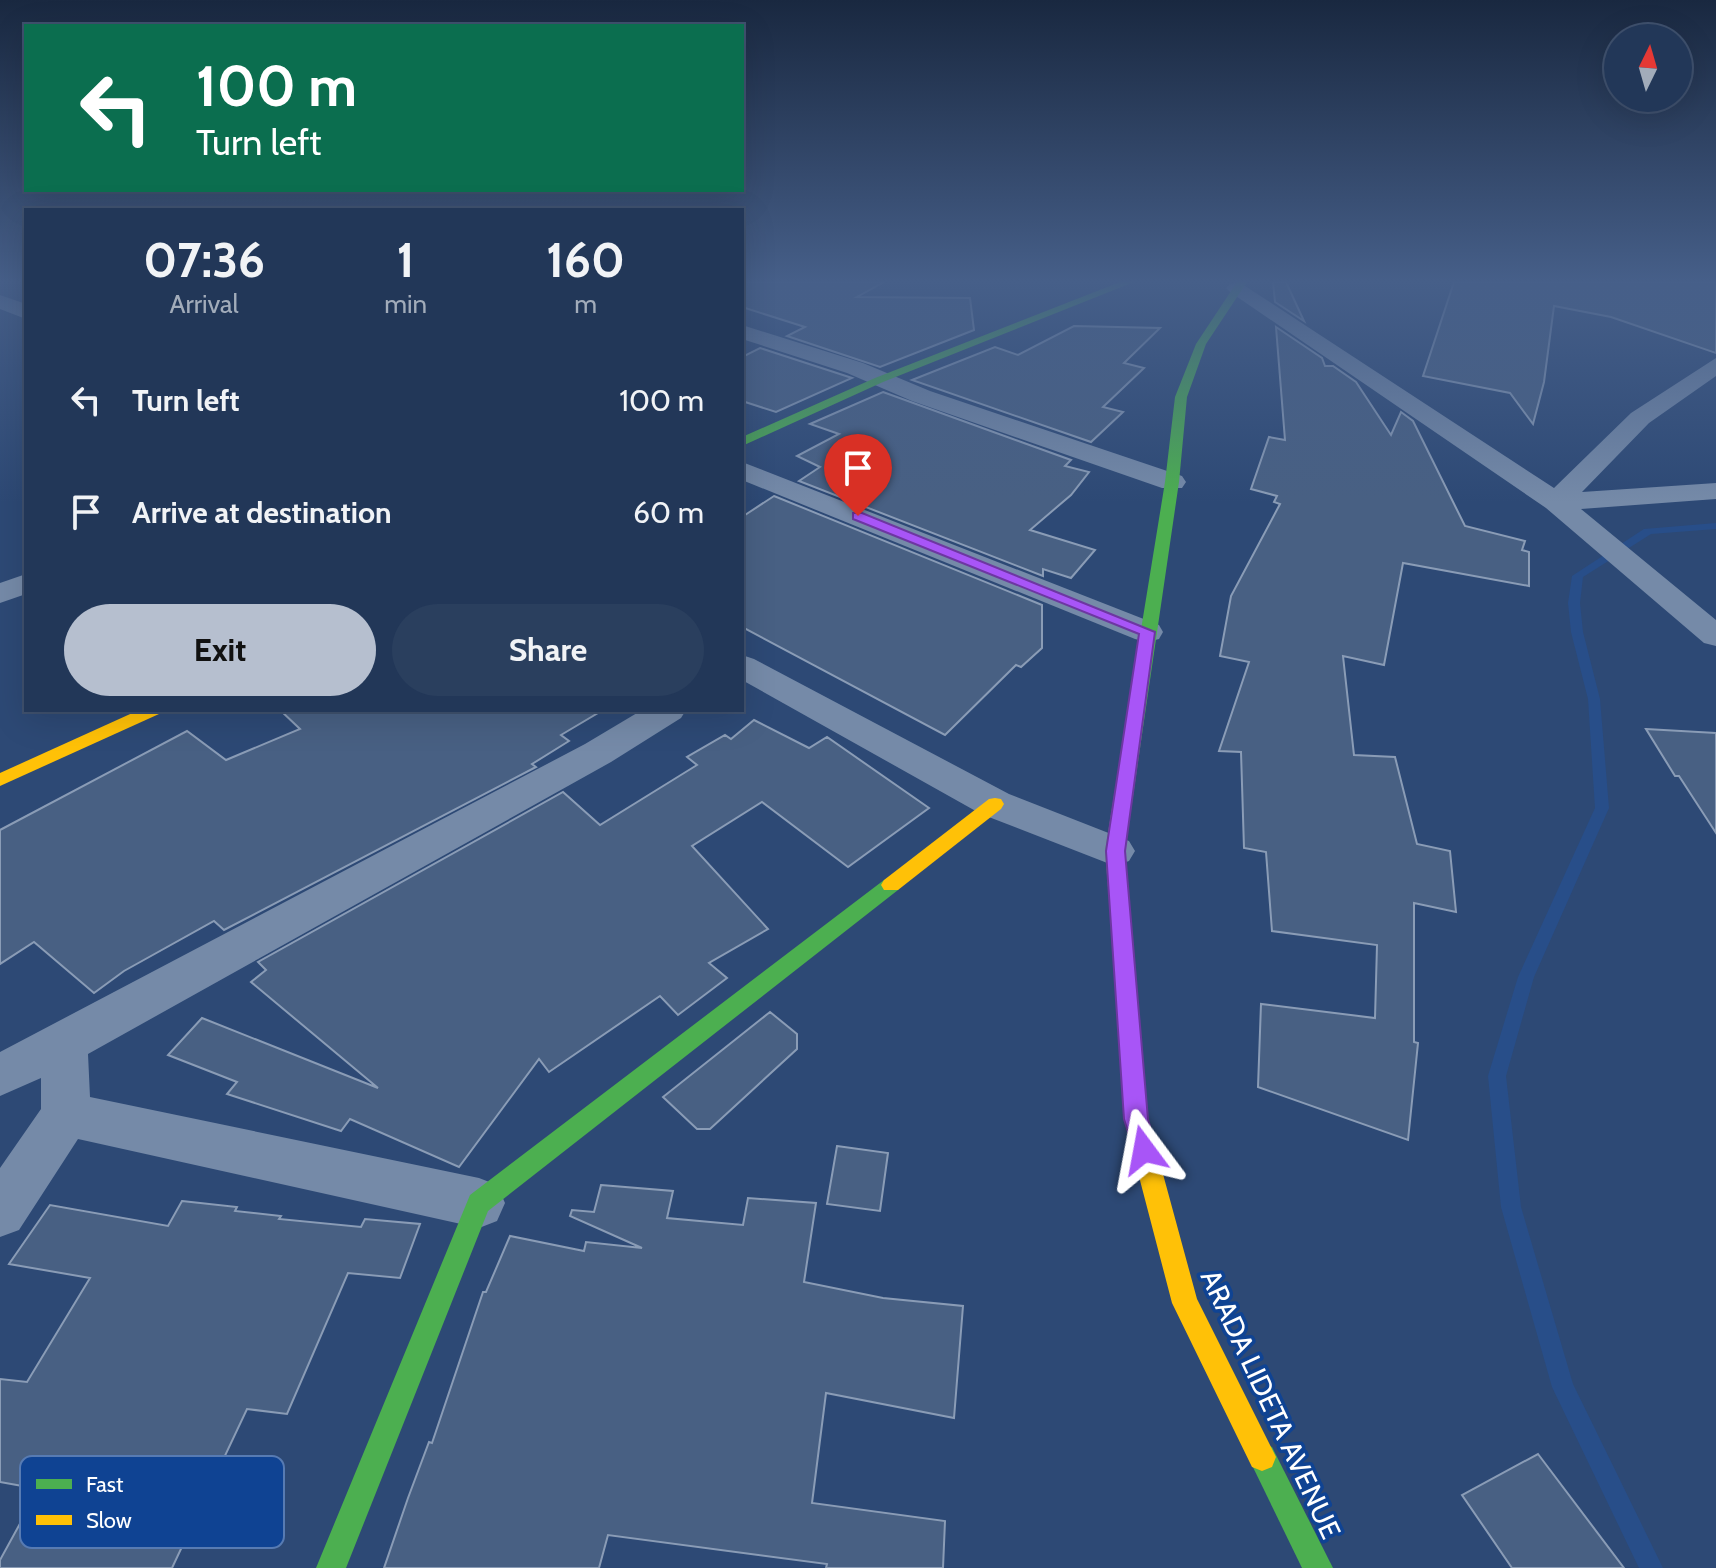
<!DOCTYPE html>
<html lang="en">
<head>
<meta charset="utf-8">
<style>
	:root { --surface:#223758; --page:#2a3f5e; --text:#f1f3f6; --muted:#a2acba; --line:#3f516e; --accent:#b6bfcf }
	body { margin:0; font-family:Cabin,sans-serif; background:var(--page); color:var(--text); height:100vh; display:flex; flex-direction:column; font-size:30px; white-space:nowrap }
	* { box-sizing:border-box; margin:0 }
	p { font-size:26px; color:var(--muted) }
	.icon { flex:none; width:44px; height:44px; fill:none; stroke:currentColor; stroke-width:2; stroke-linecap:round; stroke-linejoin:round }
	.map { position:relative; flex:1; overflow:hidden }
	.drawer { position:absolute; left:24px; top:208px; width:720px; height:504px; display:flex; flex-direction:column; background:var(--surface); border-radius:0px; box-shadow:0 8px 32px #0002,0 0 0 2px var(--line) }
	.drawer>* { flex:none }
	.banner { position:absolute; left:24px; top:24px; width:720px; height:168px; border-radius:0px; box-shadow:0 8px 32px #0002,0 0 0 2px var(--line); background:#0b6e4f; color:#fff; overflow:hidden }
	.needle { width:52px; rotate:5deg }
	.buttons { position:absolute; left:1604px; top:24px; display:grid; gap:16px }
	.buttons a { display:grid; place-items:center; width:88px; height:88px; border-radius:50%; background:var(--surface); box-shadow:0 8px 32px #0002,0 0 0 2px var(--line); font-size:40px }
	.pin { position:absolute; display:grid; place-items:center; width:68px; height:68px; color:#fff; margin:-82px -34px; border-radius:50% 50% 50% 0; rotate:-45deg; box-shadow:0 0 8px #0007 }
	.pin .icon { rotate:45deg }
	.me { position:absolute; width:88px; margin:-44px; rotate:347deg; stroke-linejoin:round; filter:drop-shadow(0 0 6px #0008) }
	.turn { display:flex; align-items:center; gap:28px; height:168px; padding:0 40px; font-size:36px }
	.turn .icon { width:104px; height:104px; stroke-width:2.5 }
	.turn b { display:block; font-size:56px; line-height:68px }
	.eta { display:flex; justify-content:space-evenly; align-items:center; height:136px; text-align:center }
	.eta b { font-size:48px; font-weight:700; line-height:56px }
	.cta { display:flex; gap:16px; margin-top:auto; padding:16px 40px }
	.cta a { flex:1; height:92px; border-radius:48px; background:var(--accent); color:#111; font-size:32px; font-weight:700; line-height:92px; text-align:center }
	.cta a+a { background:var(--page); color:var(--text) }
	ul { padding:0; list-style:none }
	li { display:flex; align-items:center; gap:24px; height:112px; padding:0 40px }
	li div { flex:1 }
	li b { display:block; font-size:30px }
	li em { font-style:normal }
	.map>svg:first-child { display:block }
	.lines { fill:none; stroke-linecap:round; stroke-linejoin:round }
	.stream { fill:#284e89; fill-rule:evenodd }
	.building { fill:#486083; stroke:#8a9cb6; stroke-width:2 }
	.street { fill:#758aa8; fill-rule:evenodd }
	.fast { fill:#4caf50; fill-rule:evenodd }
	.slow { fill:#ffc107; fill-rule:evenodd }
	.route { fill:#a855f7; stroke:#6d37a1; stroke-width:2 }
	.labels { text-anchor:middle; stroke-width:7; stroke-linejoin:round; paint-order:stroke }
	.street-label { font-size:28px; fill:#fff; stroke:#0f4393 }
	.key { fill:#0f4393; stroke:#577bb3; stroke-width:2 }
	.key-label { font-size:22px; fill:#fff }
</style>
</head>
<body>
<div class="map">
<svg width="1716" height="1568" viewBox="0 0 1716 1568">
	<rect width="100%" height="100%" fill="#2d4975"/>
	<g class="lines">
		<!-- stream -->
		<path class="stream" d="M1716,523V529L1651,534L1583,577L1580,603L1583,632L1600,699L1609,808L1534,977L1506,1076L1521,1207L1573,1384L1663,1568H1639L1552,1387L1501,1207L1488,1076L1518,977L1595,808L1588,699L1571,632L1568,603L1572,576L1644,529Z"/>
	</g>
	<!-- building -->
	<g class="building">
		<path d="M742,282H884L857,297L970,298L974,330L880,367L787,336L805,327L742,307Z"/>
		<path d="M1273,282H1286L1304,321L1275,302Z"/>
		<path d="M1454,282H1716V353L1611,317L1554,306L1544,382L1533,424L1510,393L1423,376Z"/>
		<path d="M1074,326L1160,328L1124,363L1144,368L1103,407L1123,412L1091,442L912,380L995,347L1018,355Z"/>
		<path d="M1276,327L1322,358L1325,366H1333L1356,382L1391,435L1401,412L1413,421L1465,526L1525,541L1522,550L1529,552V586L1403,563L1384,665L1343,656L1354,755L1395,757L1417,844L1450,851L1456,912L1414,903V1042L1418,1043L1408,1140L1258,1087L1261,1004L1375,1018L1377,945L1272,931L1266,852L1244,848L1241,752L1219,751L1249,662L1220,656L1231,596L1280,504L1274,502L1277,496L1251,489L1269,437L1285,440Z"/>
		<path d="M760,348L846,376L852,378L776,412L742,401V357Z"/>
		<path d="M883,392L1071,460L1065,466L1089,472L1071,495L1030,530L1095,550L1071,578L1043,569V576L799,481L820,467L797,456L839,434L810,424Z"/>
		<path d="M774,496L1042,605V648L1021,667L1016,665L945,735L742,627V517Z"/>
		<path d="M280,710H603L561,735L569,741L532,764L536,767L224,930L214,921L124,971L94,993L34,942L0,964V830L187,731L226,760L300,729Z"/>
		<path d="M754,720L809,748L827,737L929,808L848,867L762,802L692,846L768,929L709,963L727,978L678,1015L660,996L549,1072L539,1059L459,1167L350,1119L341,1131L227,1094L237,1082L168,1055L202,1018L378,1088L251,982L266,970L258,962L563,792L600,825L697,765L687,757L725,735L731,739Z"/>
		<path d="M1646,729L1716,733V833L1679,776H1675Z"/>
		<path d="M770,1012L797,1034V1049L710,1129H697L663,1097Z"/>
		<path d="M837,1146L888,1153L880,1211L827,1204Z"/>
		<path d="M601,1185L673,1191L667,1218L743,1225L748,1198L816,1203L804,1282L883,1298L963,1306L954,1418L826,1393L812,1503L945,1521L943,1568H826L827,1564L608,1535L599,1568H384L408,1498L429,1442L432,1443L483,1292H486L510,1236L584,1251L586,1242L642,1248L570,1216L572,1210L594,1212Z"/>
		<path d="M182,1201L237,1207L235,1211L281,1216L279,1219L361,1227L365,1219L420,1224L400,1278L348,1273L287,1414L247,1409L172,1568H0V1560L39,1489L0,1482V1379L27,1382L90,1278L9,1264L50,1205L168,1226Z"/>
		<path d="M1538,1454L1624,1568H1512L1462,1495Z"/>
	</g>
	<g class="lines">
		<!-- street -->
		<g class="street">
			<path d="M1239,282L1554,488L1631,413L1716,358V376L1649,423L1582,492L1716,483V499L1581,509L1716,620V646L1704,643L1546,508L1230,292L1226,288L1230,284Z"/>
			<path d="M0,295L26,304V319L0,309Z"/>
			<path d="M742,325L863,363L930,391L1182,476L1186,482L1182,488H1162L912,401L847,373L742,339Z"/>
			<path d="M742,462L1159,625L1163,632L1159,639L1147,642L1135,639L742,480Z"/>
			<path d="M26,574V594L0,603V583Z"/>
			<path d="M742,655L754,659L1009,794L1129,841L1135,851L1129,861L1115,866L981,814L742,680Z"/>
			<path d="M642,710H686L681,718L611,762L88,1054L90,1097L479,1178L497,1185L505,1203L497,1221L479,1228L78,1139L19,1230L0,1237V1168L41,1109V1078L0,1096V1052L585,744Z"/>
		</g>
		<!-- fast -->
		<g class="fast">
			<path d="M1120,282H1134L883,382L742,446V437L875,378Z"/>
			<path d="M1237,282H1247L1206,344L1187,397L1179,482L1125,851L1134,961L1131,967L1124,969L1117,967L1114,961L1105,851L1165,482L1175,397L1196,344Z"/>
			<path d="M891,878L898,880L901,885L898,890L488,1211L346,1568H316L470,1195L884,880Z"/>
			<path d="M1262,1443L1272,1447L1333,1568H1302L1248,1457L1252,1447Z"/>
		</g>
		<!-- slow -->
		<g class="slow">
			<path d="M139,710H161L159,714L0,786V773Z"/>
			<path d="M995,798L1001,799L1004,804L1001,809L898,890H884L881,885L884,880L989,799Z"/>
			<path d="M1124,953L1131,955L1134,961L1148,1119L1197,1299L1276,1457L1272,1467L1262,1471L1252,1467L1172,1303L1124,1119L1114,961L1117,955Z"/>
		</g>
	</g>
	<!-- sky -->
	<linearGradient id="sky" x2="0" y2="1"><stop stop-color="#192840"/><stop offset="0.56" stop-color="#465f89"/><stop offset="1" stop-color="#465f89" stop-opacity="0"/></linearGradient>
	<rect width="1716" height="502" fill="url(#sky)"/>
	<!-- route -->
	<path class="route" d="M853,513H862L1155,632L1125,851L1148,1119L1156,1150L1153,1157L1144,1161L1136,1157L1124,1119L1106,851L1139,634L853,519Z"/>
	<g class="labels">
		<!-- street labels -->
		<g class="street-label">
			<text transform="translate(1271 1404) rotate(65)" y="10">ARADA LIDETA AVENUE</text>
		</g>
	</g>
	<!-- legend -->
	<rect x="20" y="1456" width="264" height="92" rx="12" class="key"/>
	<rect x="36" y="1479" width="36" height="10" fill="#4caf50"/>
	<rect x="36" y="1515" width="36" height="10" fill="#ffc107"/>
	<g class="key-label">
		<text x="86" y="1492">Fast</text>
		<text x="86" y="1528">Slow</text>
	</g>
</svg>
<div class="buttons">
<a><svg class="needle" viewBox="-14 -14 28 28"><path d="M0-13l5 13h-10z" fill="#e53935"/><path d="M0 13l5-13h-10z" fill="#a2acba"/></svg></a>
</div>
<div class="pin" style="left:858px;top:516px;background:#d93025"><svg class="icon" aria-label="arrive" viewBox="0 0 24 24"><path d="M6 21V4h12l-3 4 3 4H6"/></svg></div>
<svg class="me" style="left:1144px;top:1150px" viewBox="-20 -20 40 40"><path d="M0-17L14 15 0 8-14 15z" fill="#a855f7" stroke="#fff" stroke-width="4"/></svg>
<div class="banner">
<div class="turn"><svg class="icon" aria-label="left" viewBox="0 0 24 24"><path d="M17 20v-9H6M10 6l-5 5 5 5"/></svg><div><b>100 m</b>Turn left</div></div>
</div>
<section class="drawer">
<div class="eta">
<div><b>07:36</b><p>Arrival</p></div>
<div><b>1</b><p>min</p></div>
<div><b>160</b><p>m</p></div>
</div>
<ul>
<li><svg class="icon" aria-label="left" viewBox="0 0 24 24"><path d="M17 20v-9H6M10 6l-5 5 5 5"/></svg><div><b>Turn left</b></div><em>100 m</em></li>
<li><svg class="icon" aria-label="arrive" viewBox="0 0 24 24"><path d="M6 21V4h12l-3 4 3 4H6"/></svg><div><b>Arrive at destination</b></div><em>60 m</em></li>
</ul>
<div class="cta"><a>Exit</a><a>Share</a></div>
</section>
</div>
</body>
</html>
